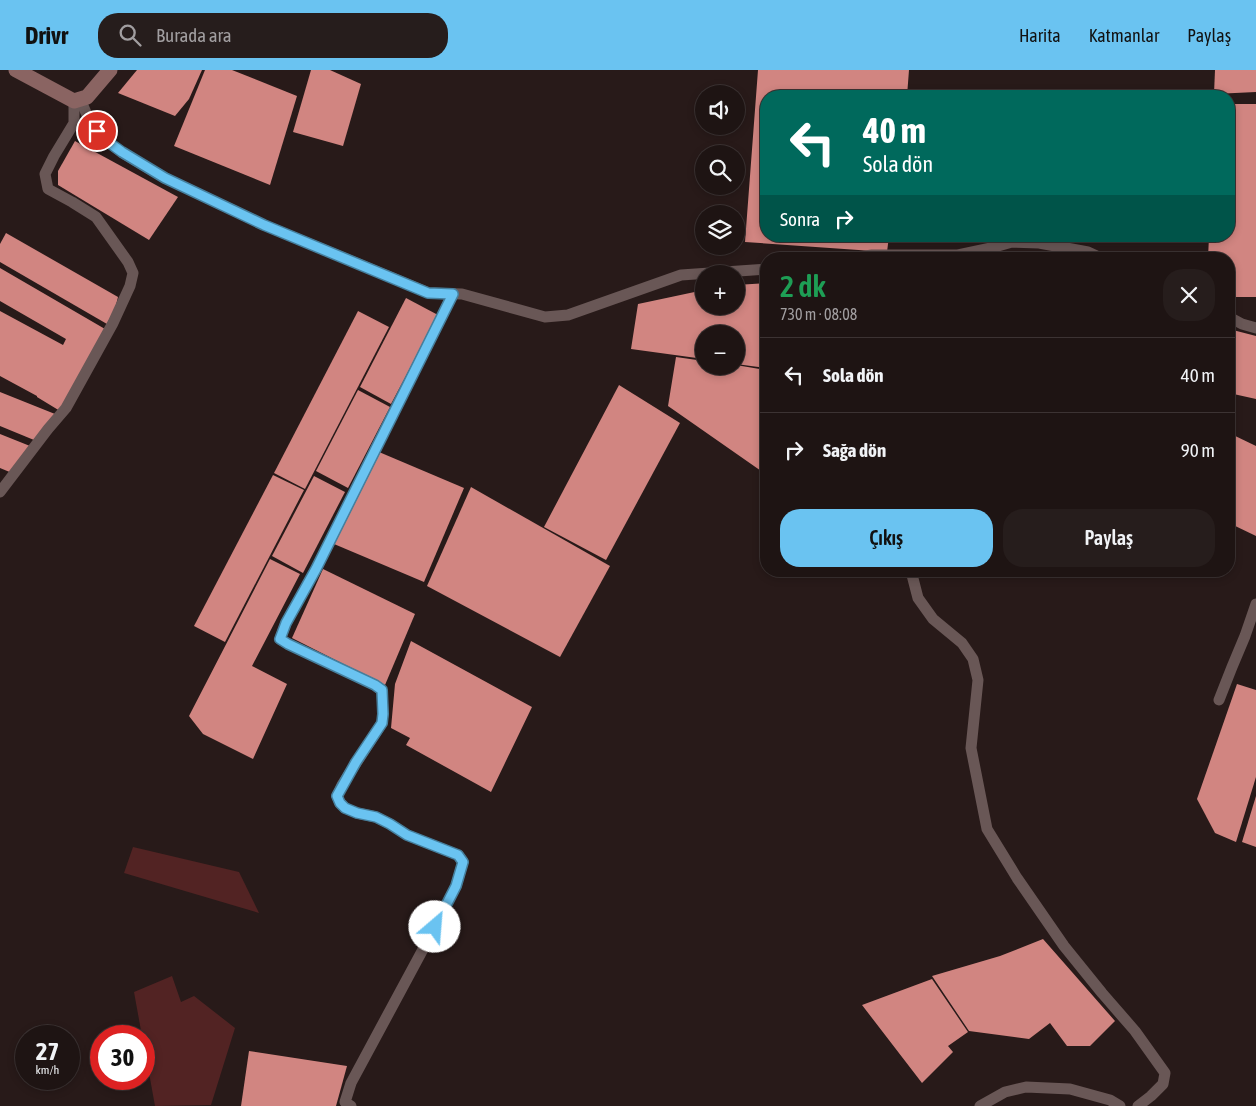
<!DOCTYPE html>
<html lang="tr">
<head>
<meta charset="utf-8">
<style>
	:root { --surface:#1e1413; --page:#261d1c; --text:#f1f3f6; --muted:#a19ea0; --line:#3c3333; --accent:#6ac3f1 }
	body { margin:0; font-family:"Asap Condensed",sans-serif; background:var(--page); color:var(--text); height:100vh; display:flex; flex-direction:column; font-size:19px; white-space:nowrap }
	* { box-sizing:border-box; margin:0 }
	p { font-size:16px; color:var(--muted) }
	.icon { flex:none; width:28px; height:28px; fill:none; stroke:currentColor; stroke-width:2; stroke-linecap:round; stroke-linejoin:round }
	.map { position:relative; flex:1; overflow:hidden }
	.details { position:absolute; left:760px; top:182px; width:475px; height:325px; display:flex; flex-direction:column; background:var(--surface); border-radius:20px; box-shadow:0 2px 8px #0003,0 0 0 1px var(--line) }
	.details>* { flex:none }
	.hud { position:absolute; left:760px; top:20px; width:475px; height:152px; border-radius:20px; box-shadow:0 2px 8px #0003,0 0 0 1px var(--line); background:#00695c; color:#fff; overflow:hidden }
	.buttons { position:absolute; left:695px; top:15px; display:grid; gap:10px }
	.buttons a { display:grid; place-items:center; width:50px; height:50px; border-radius:50%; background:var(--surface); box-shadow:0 2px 8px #0003,0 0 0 1px var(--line); font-size:25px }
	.speed { position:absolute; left:15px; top:955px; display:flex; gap:10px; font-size:25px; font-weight:700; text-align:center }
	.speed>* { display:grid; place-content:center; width:65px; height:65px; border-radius:50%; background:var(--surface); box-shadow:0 2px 8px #0003,0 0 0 1px var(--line); line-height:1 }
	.speed small { font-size:12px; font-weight:400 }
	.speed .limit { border:8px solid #d22; background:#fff; color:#111 }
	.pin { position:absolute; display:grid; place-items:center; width:42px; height:42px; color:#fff; margin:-21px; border:2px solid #fff; border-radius:50%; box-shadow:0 1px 5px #0007 }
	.me { position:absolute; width:55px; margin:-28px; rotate:27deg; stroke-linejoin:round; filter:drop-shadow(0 0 4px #0008) }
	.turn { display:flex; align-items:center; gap:18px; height:105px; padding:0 20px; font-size:22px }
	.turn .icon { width:65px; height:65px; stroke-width:2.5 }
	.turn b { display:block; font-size:35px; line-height:42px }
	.then { display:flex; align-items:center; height:48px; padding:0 20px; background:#0003; gap:10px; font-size:19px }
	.round { display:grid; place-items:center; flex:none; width:52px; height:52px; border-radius:20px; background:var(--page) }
	.summary { display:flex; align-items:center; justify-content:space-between; height:85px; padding:0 20px }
	h1 { font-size:30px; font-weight:600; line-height:38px; color:#1e9e55 }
	.cta { display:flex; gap:10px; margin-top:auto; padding:10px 20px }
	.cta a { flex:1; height:58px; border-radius:20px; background:var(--accent); color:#111; font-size:20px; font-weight:600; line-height:58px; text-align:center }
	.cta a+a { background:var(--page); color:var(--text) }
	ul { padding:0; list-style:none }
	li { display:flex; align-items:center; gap:15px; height:75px; padding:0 20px; border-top:1px solid var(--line) }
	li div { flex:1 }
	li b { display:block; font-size:19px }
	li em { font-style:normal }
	header { display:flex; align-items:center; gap:30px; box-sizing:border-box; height:70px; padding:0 25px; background:var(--accent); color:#111 }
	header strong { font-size:24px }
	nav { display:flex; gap:28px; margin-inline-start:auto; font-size:18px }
	.search { width:350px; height:45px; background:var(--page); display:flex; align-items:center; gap:12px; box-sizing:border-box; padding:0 18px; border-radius:20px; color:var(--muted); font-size:19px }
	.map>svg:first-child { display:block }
	.green { fill:#522323 }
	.building { fill:#d18581 }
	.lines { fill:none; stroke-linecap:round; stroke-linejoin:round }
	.street { stroke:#695756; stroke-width:11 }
	.secondary { stroke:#8a6462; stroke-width:15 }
	.route-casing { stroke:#457f9d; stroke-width:12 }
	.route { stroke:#6ac3f1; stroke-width:9 }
</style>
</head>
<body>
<header>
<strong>Drivr</strong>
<div class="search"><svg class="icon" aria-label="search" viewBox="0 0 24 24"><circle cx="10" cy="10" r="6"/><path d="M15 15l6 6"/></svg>Burada ara</div>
<nav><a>Harita</a><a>Katmanlar</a><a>Paylaş</a></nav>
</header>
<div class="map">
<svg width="1256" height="1036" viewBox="0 0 1256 1036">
	<rect width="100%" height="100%" fill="#281a19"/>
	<!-- green -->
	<g class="green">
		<path d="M133,777L239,802L259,843L124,803Z"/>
		<path d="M172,906L181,932L194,926L235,958L211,1035L155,1036L144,975V966H142L134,922Z"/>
	</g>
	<!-- building -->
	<g class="building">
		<path d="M137,0H202L189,29L175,46L118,23Z"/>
		<path d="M205,0H232L297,26L270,115L174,76Z"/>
		<path d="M311,0H330L361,14L343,76L293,62Z"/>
		<path d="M758,0H909L907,26H766V166H889L887,182L745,172Z"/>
		<path d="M1215,0H1256V22L1214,24Z"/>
		<path d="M1229,34H1256V227H1229V189H1208L1209,166H1229Z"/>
		<path d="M75,71L178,127L149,170L58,115V101Z"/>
		<path d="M6,163L118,227L115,239L107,254L0,192V174Z"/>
		<path d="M0,198L105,259L60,341L37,327V326L0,306V241L63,275L66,269L0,231Z"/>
		<path d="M766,213V298L736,294V264H704V289L631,279L638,234L704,220V236H736V215Z"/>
		<path d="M406,228L438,245L391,334L360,317Z"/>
		<path d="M358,241L389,257L305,419L274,403Z"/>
		<path d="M1229,259L1256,266V329L1229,323Z"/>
		<path d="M676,287L704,291V296H736V295L766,300V388L764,403L668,336Z"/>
		<path d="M619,315L680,353L606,490L544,457Z"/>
		<path d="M358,320L390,337L348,418L316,401Z"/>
		<path d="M0,322L55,344L34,370L0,356Z"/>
		<path d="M1229,363L1256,376V466L1229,453Z"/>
		<path d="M0,364L30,376L12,403L0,398Z"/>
		<path d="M379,382L464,418L424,512L334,474Z"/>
		<path d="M273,405L304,420L225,572L194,556Z"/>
		<path d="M314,406L345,422L303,503L272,486Z"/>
		<path d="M471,417L610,496L560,587L427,516Z"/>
		<path d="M270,489L300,504L252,596L287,614L253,689L203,664L189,646Z"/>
		<path d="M323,499L415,544L385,615L292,568Z"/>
		<path d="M411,571L532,637L491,722L406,675L410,668L391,658L395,614Z"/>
		<path d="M1237,614L1256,620V707L1236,772L1215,763L1197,729Z"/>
		<path d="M1256,726V777L1242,772Z"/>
		<path d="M1043,869L1115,951L1090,976H1067L1050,953L1029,969L969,961L932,906L1000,886Z"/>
		<path d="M932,909L968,962L948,976L953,982L922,1013L862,935Z"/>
		<path d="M249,981L347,996L336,1036H241Z"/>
	</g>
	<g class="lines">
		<!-- street -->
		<g class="street">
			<path d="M80,29L91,54L104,69L121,82L165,108L264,155L429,223L462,224L545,247L568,245L681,205L766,199"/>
			<path d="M845,189L872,185H958L991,178L1012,172L1039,173L1088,182L1103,189"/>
			<path d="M1229,247L1242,254L1256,258"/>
			<path d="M0,422L48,359L66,338L113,253L130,216L133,203L128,192L96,147L72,132L48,119L45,104L54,86L74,53V31"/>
			<path d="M911,501L918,528L933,549L962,573L973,589L978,610L971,678L987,759L1017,808L1064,876L1102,923L1135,961L1165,1003L1163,1014L1151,1026L1138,1036"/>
			<path d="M1219,630L1232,597L1245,566L1256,534"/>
			<path d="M351,1036L345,1032L351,1013L428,870L456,816L463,792L458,785L407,765L390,754L376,747L357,743L345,738L340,733L337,726L342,715L382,653L383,644L382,621L375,615L288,574L280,569L286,553L316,499L453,224"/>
			<path d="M980,1036L1005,1022L1026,1017L1070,1019L1110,1030L1120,1036"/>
		</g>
		<!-- secondary -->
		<path class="secondary" d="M16,0L74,31L87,27L110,0"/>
	</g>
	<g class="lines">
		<!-- route casing -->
		<g class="route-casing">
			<path id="route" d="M97,61L104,69L122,82L165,108L264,155L428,223L453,224L316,499L286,553L280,569L288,574L375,615L382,620L383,644L382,653L356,692L337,726L340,733L345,738L357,743L376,747L390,754L407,765L458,785L463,792L456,816L435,857"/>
		</g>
		<!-- route -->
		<use href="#route" class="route"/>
	</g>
</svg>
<div class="buttons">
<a><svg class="icon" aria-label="sound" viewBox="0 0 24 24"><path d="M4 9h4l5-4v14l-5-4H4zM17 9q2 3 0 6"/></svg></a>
<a><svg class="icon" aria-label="search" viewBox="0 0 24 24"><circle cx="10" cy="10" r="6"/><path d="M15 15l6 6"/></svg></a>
<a><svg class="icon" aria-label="layers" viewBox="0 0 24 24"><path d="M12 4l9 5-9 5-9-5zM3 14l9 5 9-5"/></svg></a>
<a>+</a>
<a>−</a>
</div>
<div class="speed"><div>27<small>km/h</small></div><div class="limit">30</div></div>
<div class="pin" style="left:97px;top:61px;background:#d93025"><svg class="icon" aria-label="arrive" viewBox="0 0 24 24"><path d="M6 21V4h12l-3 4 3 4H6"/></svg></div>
<svg class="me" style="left:435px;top:857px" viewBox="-20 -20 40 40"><circle r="19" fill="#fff"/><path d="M0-13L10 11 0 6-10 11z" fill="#6ac3f1"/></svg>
<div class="hud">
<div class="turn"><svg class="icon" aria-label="left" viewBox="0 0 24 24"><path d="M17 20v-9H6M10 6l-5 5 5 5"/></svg><div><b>40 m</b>Sola dön</div></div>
<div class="then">Sonra<svg class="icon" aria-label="right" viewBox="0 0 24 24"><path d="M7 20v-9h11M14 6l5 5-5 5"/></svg></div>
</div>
<section class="details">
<div class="summary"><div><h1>2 dk</h1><p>730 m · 08:08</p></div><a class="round"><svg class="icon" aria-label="close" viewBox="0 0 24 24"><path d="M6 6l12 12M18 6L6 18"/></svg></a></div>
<ul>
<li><svg class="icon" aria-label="left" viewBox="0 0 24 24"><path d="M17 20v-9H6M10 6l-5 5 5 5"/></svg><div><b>Sola dön</b></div><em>40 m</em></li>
<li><svg class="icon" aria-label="right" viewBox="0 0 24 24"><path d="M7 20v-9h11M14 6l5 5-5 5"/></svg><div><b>Sağa dön</b></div><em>90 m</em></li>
</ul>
<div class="cta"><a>Çıkış</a><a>Paylaş</a></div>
</section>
</div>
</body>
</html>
